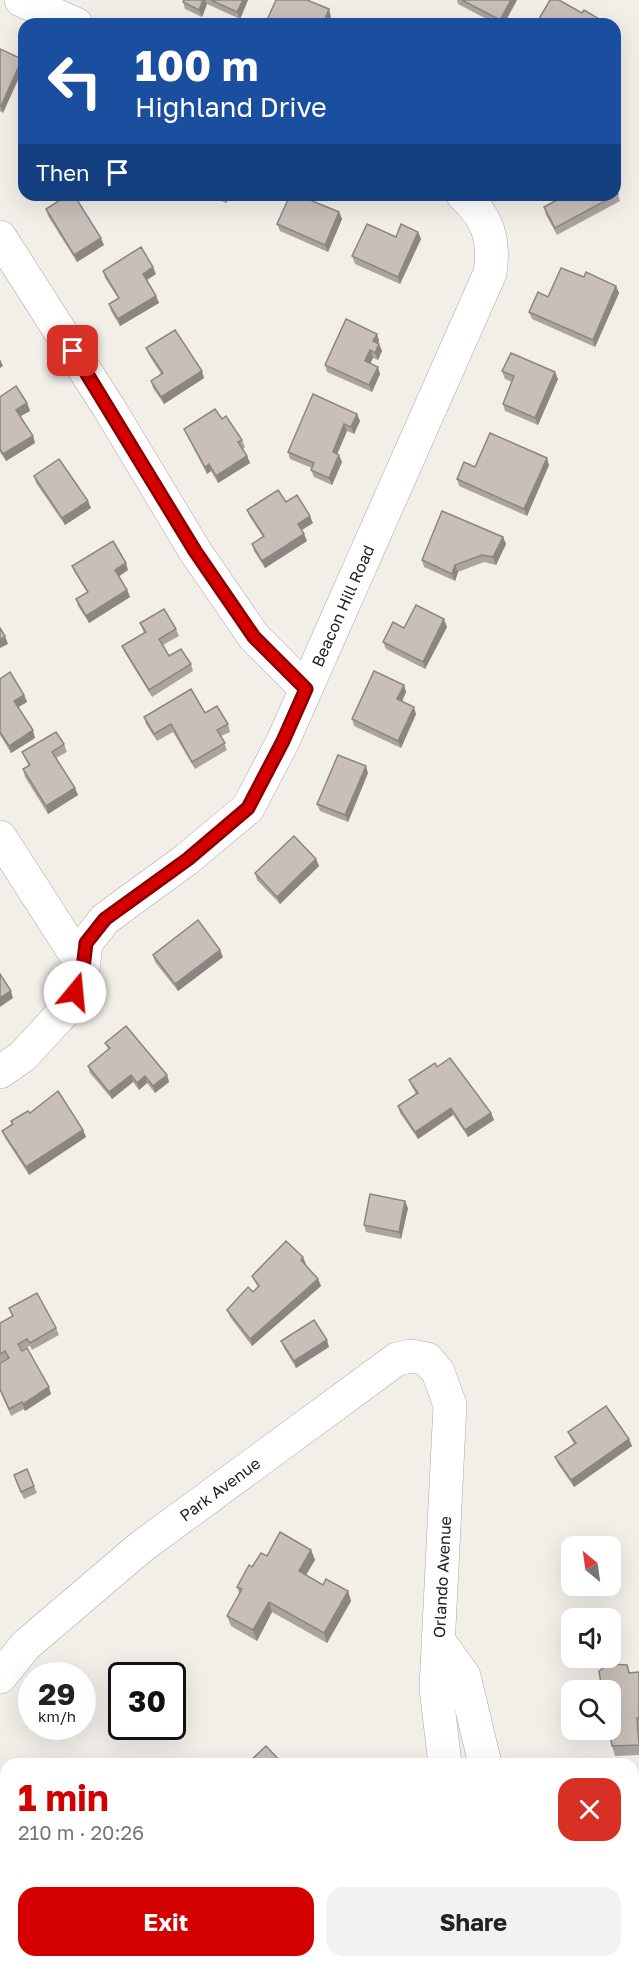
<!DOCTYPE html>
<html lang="en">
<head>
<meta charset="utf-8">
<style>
	:root { --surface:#fff; --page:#f2f2f2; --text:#222; --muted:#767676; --accent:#d40000 }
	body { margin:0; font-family:"Golos Text",sans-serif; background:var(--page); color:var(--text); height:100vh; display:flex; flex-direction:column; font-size:22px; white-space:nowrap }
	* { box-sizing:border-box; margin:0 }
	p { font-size:20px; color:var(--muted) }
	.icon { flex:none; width:33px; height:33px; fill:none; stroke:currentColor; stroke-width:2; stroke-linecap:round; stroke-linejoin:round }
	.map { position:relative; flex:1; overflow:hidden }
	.sheet { position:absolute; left:0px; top:1758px; width:639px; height:210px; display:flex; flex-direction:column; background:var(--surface); border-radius:18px 18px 0 0; box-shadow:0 6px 24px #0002 }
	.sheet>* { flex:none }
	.hud { position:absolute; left:18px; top:18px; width:603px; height:183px; border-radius:18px; box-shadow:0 6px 24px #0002; background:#1a4fa0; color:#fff; overflow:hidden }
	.needle { width:39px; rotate:331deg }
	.controls { position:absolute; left:561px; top:1536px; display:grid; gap:12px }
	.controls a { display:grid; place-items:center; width:60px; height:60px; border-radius:12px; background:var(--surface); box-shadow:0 6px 24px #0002; font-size:30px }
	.speed { position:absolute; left:18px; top:1662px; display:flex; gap:12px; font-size:30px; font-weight:700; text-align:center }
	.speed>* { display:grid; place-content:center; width:78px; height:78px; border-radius:50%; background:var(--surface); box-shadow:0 6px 24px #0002; line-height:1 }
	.speed small { font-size:15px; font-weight:400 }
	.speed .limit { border:3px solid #111; border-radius:9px; background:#fff; color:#111 }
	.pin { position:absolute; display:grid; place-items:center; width:51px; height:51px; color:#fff; margin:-26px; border-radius:12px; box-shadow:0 3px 9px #0006 }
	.me { position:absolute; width:66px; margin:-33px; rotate:17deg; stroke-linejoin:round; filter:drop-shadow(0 0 4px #0008) }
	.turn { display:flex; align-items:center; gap:21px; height:126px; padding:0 18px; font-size:27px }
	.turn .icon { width:78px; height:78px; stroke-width:2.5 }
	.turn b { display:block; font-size:42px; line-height:51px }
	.then { display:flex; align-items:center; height:57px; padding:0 18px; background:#0003; gap:12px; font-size:22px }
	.round { display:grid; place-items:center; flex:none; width:63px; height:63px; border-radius:18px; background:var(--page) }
	.summary { display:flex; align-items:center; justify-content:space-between; height:102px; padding:0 18px }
	h1 { font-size:36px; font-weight:700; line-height:45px; color:var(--accent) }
	.cta { display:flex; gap:12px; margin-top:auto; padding:12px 18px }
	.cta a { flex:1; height:69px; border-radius:18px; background:var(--accent); color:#fff; font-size:24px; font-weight:700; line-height:69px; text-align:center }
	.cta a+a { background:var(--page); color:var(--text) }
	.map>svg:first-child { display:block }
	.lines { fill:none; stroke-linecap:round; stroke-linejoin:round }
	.minor-casing { stroke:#a9a9a9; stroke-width:34 }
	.minor { stroke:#fff; stroke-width:33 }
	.wall { fill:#aba49e }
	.shaded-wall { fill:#8b8681 }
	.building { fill:#c7bfb8; stroke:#8b8681; stroke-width:1.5 }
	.route-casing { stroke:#8a0000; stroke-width:15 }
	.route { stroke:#d40000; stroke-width:10 }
	.labels { text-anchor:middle; stroke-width:4.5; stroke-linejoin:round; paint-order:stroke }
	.street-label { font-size:16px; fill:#222; stroke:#fff }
</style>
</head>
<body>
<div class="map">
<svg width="639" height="1968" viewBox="0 0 639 1968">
	<rect width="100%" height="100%" fill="#f2efe9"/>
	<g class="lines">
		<!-- minor casing -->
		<g class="minor-casing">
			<g id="minor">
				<path d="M21,0L76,24"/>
				<path d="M0,237L109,408L195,551L254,637L306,689"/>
				<path d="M0,837L83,966"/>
				<path id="s1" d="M0,1072L23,1056L68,1007L82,977L86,943L105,919L187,859L248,808L283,741L490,273C495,239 488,218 463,195"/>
				<path d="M438,1640L464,1676L485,1764"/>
				<path id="s2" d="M0,1677L26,1645L141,1547L397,1359L411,1356L427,1359L438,1372L450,1405L436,1688L445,1764"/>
				<path d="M633,1869L639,1871"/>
				<path d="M468,1962L469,1968"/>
			</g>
		</g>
		<!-- minor -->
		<use href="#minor" class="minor"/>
	</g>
	<!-- wall -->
	<g class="wall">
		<path d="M184,0H248L240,19L207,4L202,17L185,9L183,2Z"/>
		<path d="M457,0H517L504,24H496L458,4Z"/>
		<path d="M0,49L3,113L0,111Z"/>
		<path d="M618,194L620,201L557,235L546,215L544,207L556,201L552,195H615Z"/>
		<path d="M208,195H241L238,201L229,197L226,203Z"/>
		<path d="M315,202L339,212L342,219L328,252L280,231L277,224Z"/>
		<path d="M46,209L104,245L77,262L48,216Z"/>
		<path d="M418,232L421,239L400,284L355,264L352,256L396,237Z"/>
		<path d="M103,271L156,274L147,280L156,296L159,303L120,326L111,311L109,304L118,298L105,278Z"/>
		<path d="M584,277L616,286L619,293L595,347L532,319L529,312L548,297Z"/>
		<path d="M377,334L379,341L378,343L379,344L382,351L378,360L373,358L370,364L380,374L372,392L327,372L325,365Z"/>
		<path d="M146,348L204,378L164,404L153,388L151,381L161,374L149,355Z"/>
		<path d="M502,371L558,379L538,425L505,411L503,404L512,382L505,379Z"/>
		<path d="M0,397L27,403L30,411L20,416L33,436L35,443L6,461L0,452Z"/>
		<path d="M357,414L360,421L354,434L347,431L337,454L342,462L332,485L314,477L311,470L312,468L290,459L288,452Z"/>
		<path d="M222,419L242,440L245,447L243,449L247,456L250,463L218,483L211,471L207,474L187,436L184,429Z"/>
		<path d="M549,465L527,516L459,486L457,479L475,467Z"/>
		<path d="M34,476L91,508L65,525L36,483Z"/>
		<path d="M286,502L313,523L302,530L307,541L265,568L254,551L252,544L263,537L250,517L247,510Z"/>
		<path d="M503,537L506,544L496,565L484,562L458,572L455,581L424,567L422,560Z"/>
		<path d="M72,566L128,570L119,576L127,590L130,597L89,623L78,606L76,599L87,592L75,573Z"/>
		<path d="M140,623L176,629L179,636L163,645L169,656L191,664L193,671L152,697L125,653L122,646L144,633Z"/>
		<path d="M447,627L425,669L386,649L383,642L404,628Z"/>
		<path d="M0,679L24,695L27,702L18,707L35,738L11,753L0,735Z"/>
		<path d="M404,685L406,692L402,701L416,714L401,748L354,726L352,719Z"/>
		<path d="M205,713L228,724L230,732L221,736L227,750L195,769L173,732L157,741L146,724L144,717Z"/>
		<path d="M64,744L67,752L56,758L75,788L78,795L48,814L25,777L23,769L29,766L25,759L22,752Z"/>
		<path d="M368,773L348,822L320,811L317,804Z"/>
		<path d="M316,859L319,866L280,904L257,880L255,873Z"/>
		<path d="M153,955L223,957L178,991L155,962Z"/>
		<path d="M105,1043L167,1075L169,1082L155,1093L147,1083L139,1090L133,1082L112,1099L90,1073L88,1066L108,1049Z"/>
		<path d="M437,1067L491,1113L494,1120L468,1137L453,1115L418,1139L400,1113L398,1106L416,1094L412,1087L409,1080Z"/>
		<path d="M30,1113L83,1130L86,1137L29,1175L5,1138L2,1131L12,1124L11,1121Z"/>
		<path d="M408,1208L401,1239L366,1232L364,1225Z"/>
		<path d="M306,1264L305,1265L318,1279L321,1286L252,1346L230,1317L227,1310L253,1292L258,1287L252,1276Z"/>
		<path d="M9,1308L56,1328L59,1335L32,1350L30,1346L21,1350L51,1394L25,1411L24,1409L11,1416L0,1391V1363L8,1359V1358L0,1362V1323L12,1316Z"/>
		<path d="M281,1341L329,1347L296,1368L284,1348Z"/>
		<path d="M568,1432L629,1439L632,1446L574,1487L558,1464L555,1457L574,1444L571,1439Z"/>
		<path d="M27,1469L37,1493L24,1499L16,1482Z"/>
		<path d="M311,1550L315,1560L306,1575L323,1585L348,1591L351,1601L327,1643L272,1612L257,1641L231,1626L227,1616L239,1593L237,1587L252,1567L267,1556Z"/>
		<path d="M627,1665L630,1673L639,1672V1755L615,1756L612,1746Z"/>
		<path d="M598,1962H633L639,1968H603Z"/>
	</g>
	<!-- shaded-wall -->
	<g class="shaded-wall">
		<path d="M203,0H205L207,4L202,17L199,10Z"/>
		<path d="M243,0H248L240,19L237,12Z"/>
		<path d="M511,0H517L504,24H501L500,20Z"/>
		<path d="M329,9L331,17L328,24H323Z"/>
		<path d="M22,59L24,67L3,113L1,106Z"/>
		<path d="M224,195H228L229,197L226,203Z"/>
		<path d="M236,195H241L238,201Z"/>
		<path d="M312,195H318L313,207L310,200Z"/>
		<path d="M339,212L342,219L328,252L325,245Z"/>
		<path d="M418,232L421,239L400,284L398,277Z"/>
		<path d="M101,238L104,245L77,262L74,255Z"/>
		<path d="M153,267L156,274L145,281L143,274Z"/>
		<path d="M616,286L619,293L595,347L593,340Z"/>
		<path d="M156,296L159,303L120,326L118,319Z"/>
		<path d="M377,334L379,341L376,348L373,341Z"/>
		<path d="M379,344L382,351L378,360L375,353Z"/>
		<path d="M370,350L373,358L368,368L365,361Z"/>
		<path d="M0,359L3,366L0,368Z"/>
		<path d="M378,367L380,374L372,392L369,385Z"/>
		<path d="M202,371L204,378L164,404L161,397Z"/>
		<path d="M555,372L558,379L538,425L535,418Z"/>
		<path d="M27,403L30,411L19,417L16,410Z"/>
		<path d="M357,414L360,421L354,434L351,427Z"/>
		<path d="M344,424L347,431L335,459L333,452Z"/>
		<path d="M33,436L35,443L6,461L3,454Z"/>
		<path d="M339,455L342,462L332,485L329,478Z"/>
		<path d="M247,456L250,463L218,483L216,476Z"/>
		<path d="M547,458L549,465L527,516L524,509Z"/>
		<path d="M209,464L211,471L207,474L205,467Z"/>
		<path d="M88,501L91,508L65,525L62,518Z"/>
		<path d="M310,516L313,523L300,531L298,524Z"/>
		<path d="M304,534L307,541L265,568L262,561Z"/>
		<path d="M503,537L506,544L496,565L493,557Z"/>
		<path d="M126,563L128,570L118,577L115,570Z"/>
		<path d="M455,565L458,572L455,581L452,574Z"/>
		<path d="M127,590L130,597L89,623L86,616Z"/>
		<path d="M444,619L447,627L425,669L423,662Z"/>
		<path d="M5,636L8,644L0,648V640Z"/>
		<path d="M404,685L406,692L400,706L397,699Z"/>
		<path d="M24,695L27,702L17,708L14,701Z"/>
		<path d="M414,707L416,714L401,748L398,741Z"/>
		<path d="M33,730L35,738L11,753L9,746Z"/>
		<path d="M366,766L368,773L348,822L345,815Z"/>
		<path d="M75,788L78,795L48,814L46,806Z"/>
		<path d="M316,859L319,866L280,904L277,897Z"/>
		<path d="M220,950L223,957L178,991L175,984Z"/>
		<path d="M11,991L13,998L0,1007V998Z"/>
		<path d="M131,1075L133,1082L112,1099L109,1092Z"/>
		<path d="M167,1075L169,1082L155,1093L153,1086Z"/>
		<path d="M145,1076L147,1083L139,1090L137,1083Z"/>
		<path d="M451,1108L453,1115L418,1139L415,1132Z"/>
		<path d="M491,1113L494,1120L468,1137L465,1130Z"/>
		<path d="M83,1130L86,1137L29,1175L26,1167Z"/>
		<path d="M405,1201L408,1208L401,1239L399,1232Z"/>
		<path d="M303,1257L306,1264L303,1267L301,1260Z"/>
		<path d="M318,1279L321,1286L252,1346L250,1339Z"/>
		<path d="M327,1340L329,1347L296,1368L294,1361Z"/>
		<path d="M49,1387L51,1394L25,1411L23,1404Z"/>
		<path d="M629,1439L632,1446L574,1487L571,1480Z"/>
		<path d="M311,1550L315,1560L302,1581L299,1571Z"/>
		<path d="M348,1591L351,1601L327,1643L324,1633Z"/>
		<path d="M269,1602L272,1612L257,1641L253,1630Z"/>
		<path d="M639,1950V1963L634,1954Z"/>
	</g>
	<!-- building -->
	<g class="building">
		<path d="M184,0H203L199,10L183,2Z"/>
		<path d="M211,0H243L237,12Z"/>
		<path d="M276,0H307L329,9L323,24H276L267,20Z"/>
		<path d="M462,0H511L500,20Z"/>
		<path d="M550,0H559L582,13L584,10L601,20L599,24H536Z"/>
		<path d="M0,49L22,59L1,106L0,105Z"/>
		<path d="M615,189L618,194L555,228L544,207L557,200L554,195H615Z"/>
		<path d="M68,195H74L101,238L74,255L46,209Z"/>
		<path d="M290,195H312L310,200L339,212L325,245L277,224Z"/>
		<path d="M367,224L396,237L401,224L418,232L398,277L352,256Z"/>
		<path d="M141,247L153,267L143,274L156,296L118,319L109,304L119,298L103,271Z"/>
		<path d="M561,268L584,277L586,272L616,286L593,340L529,312L538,292L548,297Z"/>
		<path d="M346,319L377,334L373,341L379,344L375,353L370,350L365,361L378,367L369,385L325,365Z"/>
		<path d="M175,330L202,371L161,397L151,381L163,373L146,348Z"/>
		<path d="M511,353L555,372L535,418L503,404L514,376L502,371Z"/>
		<path d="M16,386L27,403L16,410L33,436L3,454L0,449V397Z"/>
		<path d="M313,394L357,414L351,427L344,424L333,452L339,455L329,478L311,470L314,463L288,452Z"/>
		<path d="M215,409L222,419L226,416L242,440L238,442L247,456L216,476L209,464L205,467L184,429Z"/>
		<path d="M490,433L547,458L524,509L457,479L464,462L475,467Z"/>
		<path d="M59,459L88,501L62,518L34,476Z"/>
		<path d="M278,490L286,502L297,495L310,516L298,524L304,534L262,561L252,544L264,536L247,510Z"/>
		<path d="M442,511L503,537L493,557L482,555L455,565L452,574L422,560Z"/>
		<path d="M113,541L126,563L115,570L127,590L86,616L76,599L88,592L72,566Z"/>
		<path d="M416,605L444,619L423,662L383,642L393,622L404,628Z"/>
		<path d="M164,609L176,629L159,639L169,656L181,649L191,664L149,690L122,646L146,632L140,623Z"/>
		<path d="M0,628L5,636L0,640Z"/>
		<path d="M374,671L404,685L397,699L414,707L398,741L352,719Z"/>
		<path d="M10,672L24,695L14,701L33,730L9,746L0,732V679Z"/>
		<path d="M191,689L205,713L217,706L228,724L217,730L225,743L192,762L171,724L154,734L144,717Z"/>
		<path d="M56,732L64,744L52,752L75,788L46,806L23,769L30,765L22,752Z"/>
		<path d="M338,755L366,766L345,815L317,804Z"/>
		<path d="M294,836L316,859L277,897L255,873Z"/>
		<path d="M198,920L220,950L175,984L153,955Z"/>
		<path d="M0,974L11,991L0,998Z"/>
		<path d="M126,1026L167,1075L153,1086L145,1076L137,1083L131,1075L109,1092L88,1066L110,1048L105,1043Z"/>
		<path d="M450,1058L491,1113L465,1130L451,1108L415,1132L398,1106L418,1093L409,1080L435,1063L437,1067Z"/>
		<path d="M58,1091L83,1130L26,1167L2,1131L13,1124L11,1121L28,1111L30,1113Z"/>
		<path d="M370,1194L405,1201L399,1232L364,1225Z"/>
		<path d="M286,1241L303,1257L301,1260L318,1279L250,1339L227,1310L248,1287L253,1292L259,1286L252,1276Z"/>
		<path d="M37,1293L56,1328L30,1343L27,1339L18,1344L22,1351L27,1348L49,1387L23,1404L22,1402L9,1409L0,1389V1363L9,1358L5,1351L0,1354V1323L13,1316L9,1308Z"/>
		<path d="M314,1320L327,1340L294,1361L281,1341Z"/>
		<path d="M606,1406L629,1439L571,1480L555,1457L576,1443L568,1432Z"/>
		<path d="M27,1469L34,1486L21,1492L14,1475Z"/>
		<path d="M280,1532L311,1550L299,1571L323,1585L326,1579L348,1591L324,1633L269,1602L253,1630L227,1616L242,1589L237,1587L249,1565L252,1567L261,1553L267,1556Z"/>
		<path d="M609,1664L627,1665L629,1673L639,1672V1718H637L639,1745L612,1746L609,1730H610V1690H602L599,1671Z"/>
		<path d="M266,1746L283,1764H247Z"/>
		<path d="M633,1941L639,1947V1950L634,1954L639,1959V1966L637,1968H609L604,1962H633Z"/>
		<path d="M241,1962H244L248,1968H232Z"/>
		<path d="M267,1962L271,1968H258Z"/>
	</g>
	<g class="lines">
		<!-- route casing -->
		<g class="route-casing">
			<path id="route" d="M73,351L195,551L254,637L306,689L283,741L248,808L188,859L105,919L86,943L82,977L75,992"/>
		</g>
		<!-- route -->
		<use href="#route" class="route"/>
	</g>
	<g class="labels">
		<!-- street labels -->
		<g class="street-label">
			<text dy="6" stroke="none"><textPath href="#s1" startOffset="597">Beacon Hill Road</textPath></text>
			<text dy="6" stroke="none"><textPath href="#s2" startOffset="290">Park Avenue</textPath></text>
			<text transform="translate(442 1577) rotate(-87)" y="6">Orlando Avenue</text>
		</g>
	</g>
</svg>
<div class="controls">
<a><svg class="needle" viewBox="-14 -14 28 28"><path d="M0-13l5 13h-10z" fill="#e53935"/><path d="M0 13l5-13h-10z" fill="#767676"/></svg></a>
<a><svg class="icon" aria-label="sound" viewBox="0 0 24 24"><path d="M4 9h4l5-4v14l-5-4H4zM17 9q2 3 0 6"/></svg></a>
<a><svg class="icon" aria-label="search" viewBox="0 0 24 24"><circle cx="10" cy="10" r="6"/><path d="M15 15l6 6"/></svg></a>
</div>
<div class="speed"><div>29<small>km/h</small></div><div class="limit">30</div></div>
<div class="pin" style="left:73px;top:351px;background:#d93025"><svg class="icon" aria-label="arrive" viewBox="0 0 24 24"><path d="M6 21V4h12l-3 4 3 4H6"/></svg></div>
<svg class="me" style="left:75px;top:992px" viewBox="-20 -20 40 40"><circle r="19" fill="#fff"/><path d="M0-13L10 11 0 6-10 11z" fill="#d40000"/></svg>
<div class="hud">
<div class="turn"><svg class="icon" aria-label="left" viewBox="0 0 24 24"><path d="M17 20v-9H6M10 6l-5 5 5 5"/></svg><div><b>100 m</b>Highland Drive</div></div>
<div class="then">Then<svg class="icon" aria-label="arrive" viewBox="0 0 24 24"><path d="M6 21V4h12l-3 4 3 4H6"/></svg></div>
</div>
<section class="sheet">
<div class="summary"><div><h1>1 min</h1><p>210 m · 20:26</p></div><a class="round" style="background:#d93025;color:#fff"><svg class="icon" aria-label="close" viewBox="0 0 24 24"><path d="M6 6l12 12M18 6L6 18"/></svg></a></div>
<div class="cta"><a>Exit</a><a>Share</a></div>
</section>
</div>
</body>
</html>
